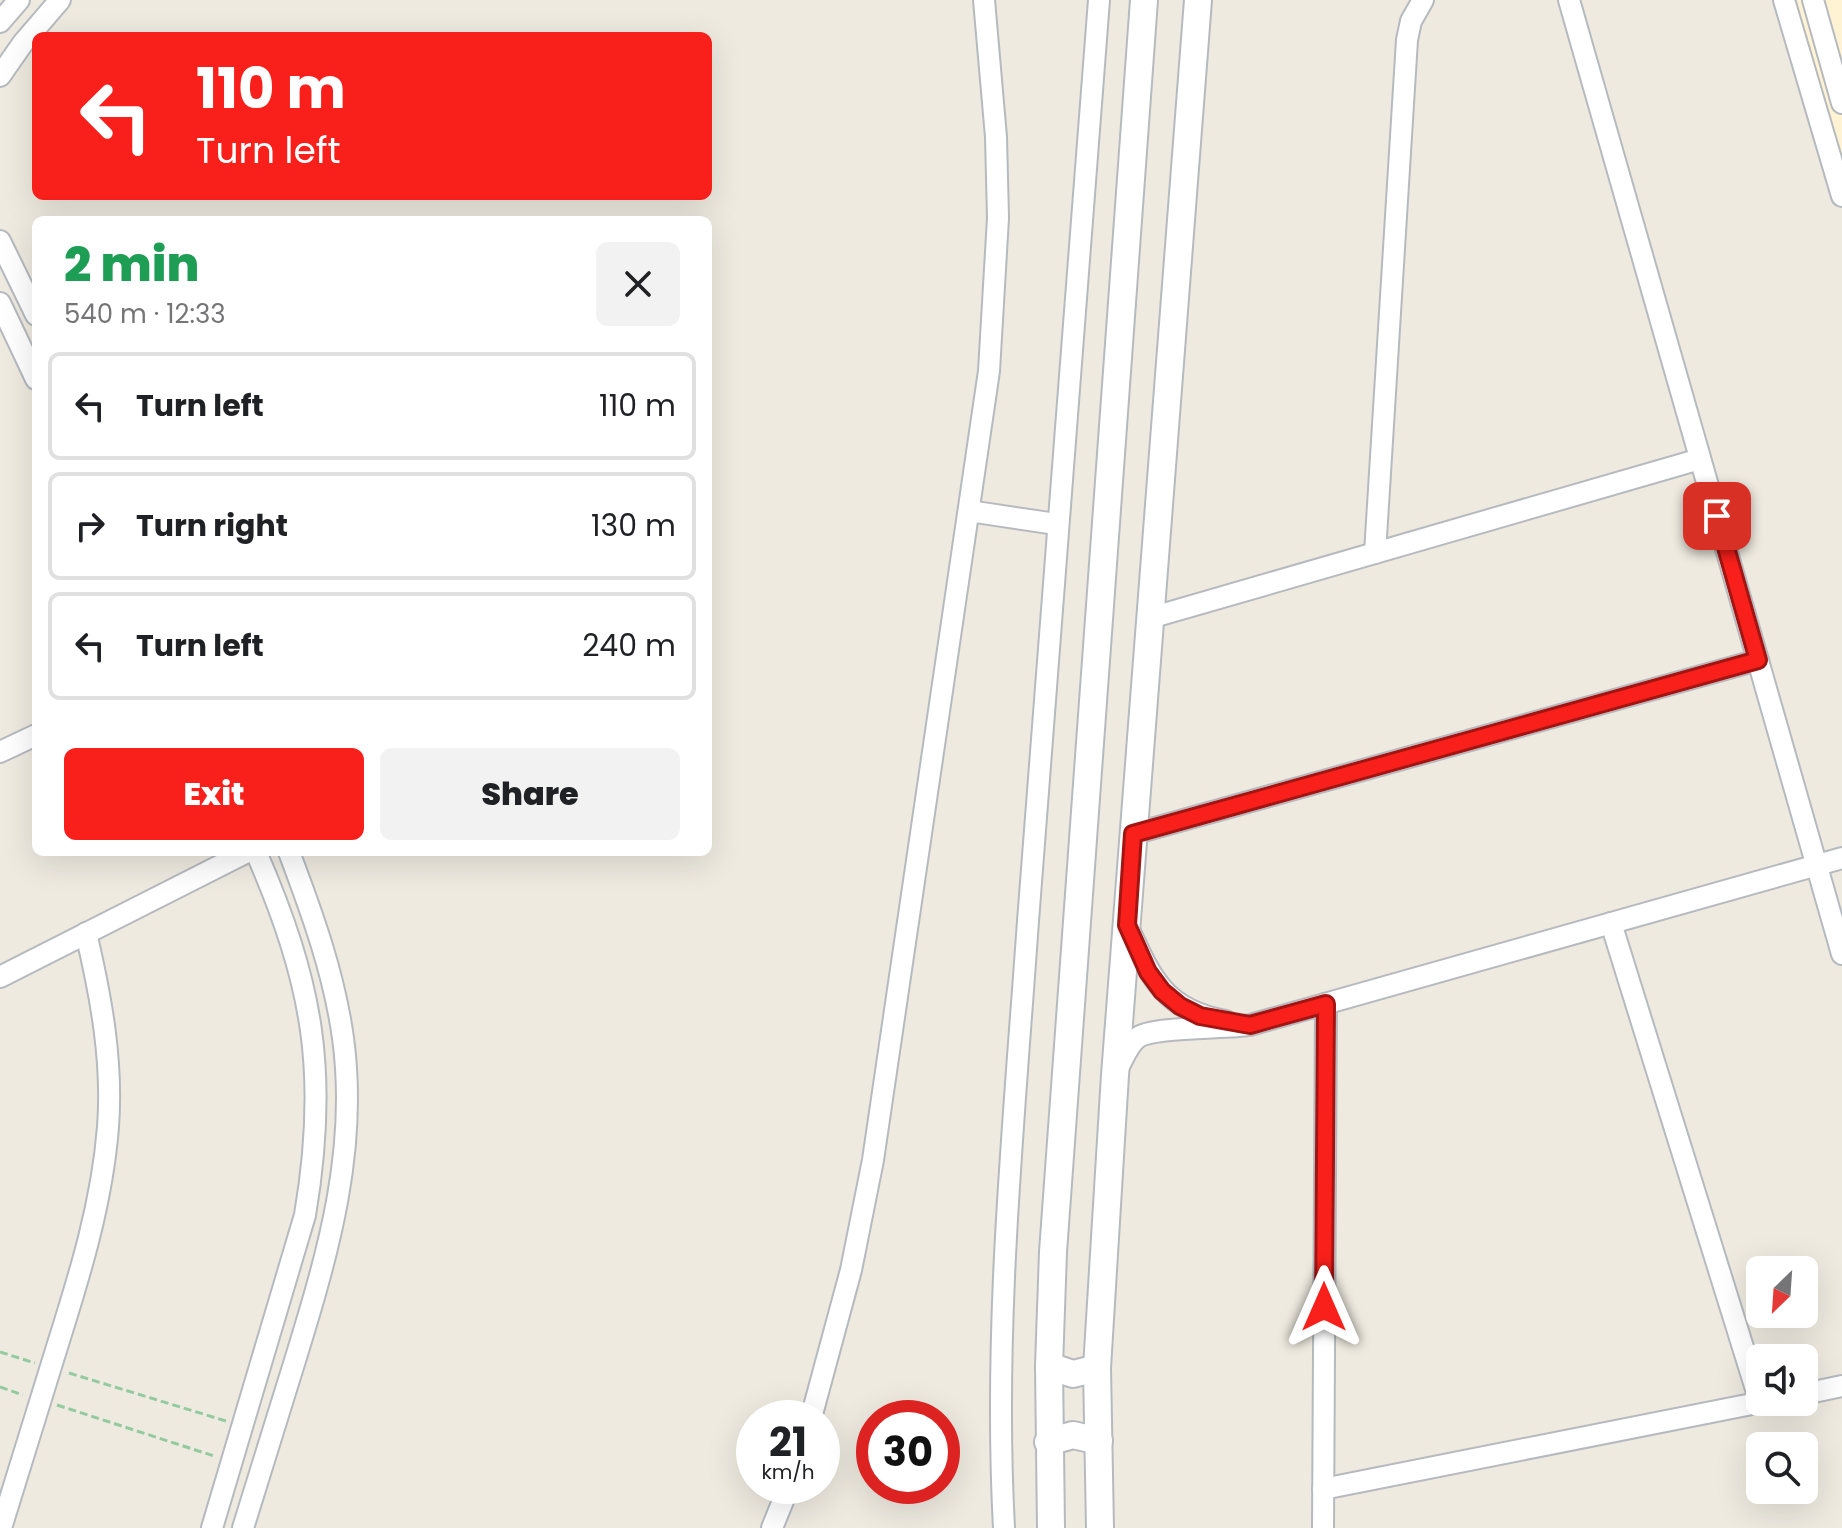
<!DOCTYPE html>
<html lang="en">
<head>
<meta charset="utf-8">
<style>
	:root { --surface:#fff; --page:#f2f2f2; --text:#202124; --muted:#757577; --line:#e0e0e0; --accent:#f9201b }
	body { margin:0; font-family:Poppins,sans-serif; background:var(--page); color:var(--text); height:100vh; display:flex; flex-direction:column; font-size:30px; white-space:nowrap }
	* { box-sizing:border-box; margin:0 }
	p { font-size:26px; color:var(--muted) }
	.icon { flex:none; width:44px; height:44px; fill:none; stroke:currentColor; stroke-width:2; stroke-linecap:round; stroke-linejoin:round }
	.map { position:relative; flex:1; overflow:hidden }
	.sheet { position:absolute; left:32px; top:216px; width:680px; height:640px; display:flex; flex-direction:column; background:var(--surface); border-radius:12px; box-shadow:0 8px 32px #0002 }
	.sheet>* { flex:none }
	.top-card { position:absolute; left:32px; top:32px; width:680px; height:168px; border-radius:12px; box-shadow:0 8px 32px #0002; background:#f9201b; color:#fff; overflow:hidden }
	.needle { width:52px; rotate:205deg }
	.fabs { position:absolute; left:1746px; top:1256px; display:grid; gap:16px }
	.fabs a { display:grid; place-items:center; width:72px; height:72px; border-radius:12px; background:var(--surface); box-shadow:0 8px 32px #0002; font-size:40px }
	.speed { position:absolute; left:736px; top:1400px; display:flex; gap:16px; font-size:40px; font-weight:700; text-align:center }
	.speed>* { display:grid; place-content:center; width:104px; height:104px; border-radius:50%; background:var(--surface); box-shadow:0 8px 32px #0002; line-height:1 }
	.speed small { font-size:20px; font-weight:400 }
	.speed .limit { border:12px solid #d22; background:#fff; color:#111 }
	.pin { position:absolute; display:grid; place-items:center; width:68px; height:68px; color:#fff; margin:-34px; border-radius:16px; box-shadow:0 4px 12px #0006 }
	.me { position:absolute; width:88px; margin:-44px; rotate:0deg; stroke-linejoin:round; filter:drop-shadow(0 0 6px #0008) }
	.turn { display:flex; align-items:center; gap:28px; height:168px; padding:0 32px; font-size:36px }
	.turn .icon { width:104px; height:104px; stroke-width:2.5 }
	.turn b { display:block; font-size:56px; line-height:68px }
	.round { display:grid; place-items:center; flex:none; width:84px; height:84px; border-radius:12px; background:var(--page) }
	.head { display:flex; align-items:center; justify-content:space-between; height:136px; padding:0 32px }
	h1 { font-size:48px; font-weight:800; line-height:60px; color:#1e9e55 }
	.action { display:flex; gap:16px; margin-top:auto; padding:16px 32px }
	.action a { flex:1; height:92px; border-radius:12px; background:var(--accent); color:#fff; font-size:32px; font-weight:800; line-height:92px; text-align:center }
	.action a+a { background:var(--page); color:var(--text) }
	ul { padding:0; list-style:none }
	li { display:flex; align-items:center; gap:24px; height:108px; margin:0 16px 12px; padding:0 16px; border:4px solid var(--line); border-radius:12px }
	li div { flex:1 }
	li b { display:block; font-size:30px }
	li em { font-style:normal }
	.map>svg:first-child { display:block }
	.commercial { fill:#fff3d4 }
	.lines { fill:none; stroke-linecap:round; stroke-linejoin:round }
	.minor-casing { stroke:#b6babf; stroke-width:24 }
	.tertiary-casing { stroke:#b6babf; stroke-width:30 }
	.path { stroke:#93ca9f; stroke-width:3; stroke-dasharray:8 4; stroke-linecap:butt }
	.minor { stroke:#fff; stroke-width:20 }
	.tertiary { stroke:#fff; stroke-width:26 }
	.route-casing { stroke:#a21512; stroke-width:20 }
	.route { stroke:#f9201b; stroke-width:14 }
</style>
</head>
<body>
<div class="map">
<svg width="1842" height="1528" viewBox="0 0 1842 1528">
	<rect width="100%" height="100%" fill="#eeeae0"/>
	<!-- commercial -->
	<path class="commercial" d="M1797,0H1842V158L1805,33Z"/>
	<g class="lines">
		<!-- minor casing -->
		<g class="minor-casing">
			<g id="minor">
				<path d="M1569,0L1842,954"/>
				<path d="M1784,0L1842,196"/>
				<path d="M1813,0L1842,103"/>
				<path d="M0,22L19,0"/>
				<path d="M0,76L23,43L60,0"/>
				<path d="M0,241L36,315"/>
				<path d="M0,303L36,379"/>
				<path d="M969,511L1056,524"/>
				<path d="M1375,553L1407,40L1411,21L1423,0"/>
				<path d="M1150,618L1700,459"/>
				<path d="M0,752L36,735"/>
				<path d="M1133,834L1758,660"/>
				<path d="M1611,923L1760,1402"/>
				<path d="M1127,925C1151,978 1164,1010 1226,1021"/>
				<path d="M0,977L247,852"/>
				<path d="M1117,1070C1123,1059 1128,1045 1137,1038C1152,1026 1225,1029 1250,1025L1842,858"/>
				<path d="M1804,1394L1842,1386"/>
				<path d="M811,1418L851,1270L873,1160L989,371L998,218L996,137L984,0"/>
				<path d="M1323,1489L1762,1402"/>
				<path d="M1,1528C20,1468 38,1407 57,1347C80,1274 102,1203 108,1127C113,1061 101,997 86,933"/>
				<path d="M212,1528L305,1215C329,1073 313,983 256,852"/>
				<path d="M243,1528C261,1470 279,1412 297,1354C329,1250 358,1148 343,1038C334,973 312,913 289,852"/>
				<path d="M772,1528L789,1486"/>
				<path d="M1004,1528C993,1326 1014,1122 1028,921C1050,614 1074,307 1099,0"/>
				<path d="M1323,1528L1326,1004"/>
			</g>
		</g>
		<!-- tertiary casing -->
		<g class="tertiary-casing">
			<g id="tertiary">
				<path d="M1049,1366L1073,1374L1097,1368"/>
				<path d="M1048,1442L1073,1435L1099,1441"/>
				<path d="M1051,1528L1049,1366L1053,1252L1144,0"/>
				<path d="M1100,1528L1097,1368L1115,1075L1198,0"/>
			</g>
		</g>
		<!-- path -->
		<g class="path">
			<path d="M0,1352L35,1363"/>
			<path d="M69,1373L226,1421"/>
			<path d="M0,1387L23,1395"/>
			<path d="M57,1405L214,1456"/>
		</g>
		<!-- minor -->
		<use href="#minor" class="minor"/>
		<!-- tertiary -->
		<use href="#tertiary" class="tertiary"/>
	</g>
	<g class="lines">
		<!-- route casing -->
		<g class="route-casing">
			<path id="route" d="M1324,1307L1326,1004L1250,1025L1200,1016L1180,1006L1162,991L1148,972L1127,925L1133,834L1758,660L1717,516"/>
		</g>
		<!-- route -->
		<use href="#route" class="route"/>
	</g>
</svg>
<div class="fabs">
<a><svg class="needle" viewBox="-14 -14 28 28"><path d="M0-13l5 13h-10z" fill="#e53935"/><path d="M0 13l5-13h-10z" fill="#757577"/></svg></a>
<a><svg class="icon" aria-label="sound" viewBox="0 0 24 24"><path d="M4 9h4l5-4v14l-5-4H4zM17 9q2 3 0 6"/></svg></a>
<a><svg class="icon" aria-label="search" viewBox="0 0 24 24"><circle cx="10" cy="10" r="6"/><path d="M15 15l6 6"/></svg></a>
</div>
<div class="speed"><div>21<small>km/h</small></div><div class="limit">30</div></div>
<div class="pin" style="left:1717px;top:516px;background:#d93025"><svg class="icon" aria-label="arrive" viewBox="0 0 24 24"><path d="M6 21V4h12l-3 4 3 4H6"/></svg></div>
<svg class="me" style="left:1324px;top:1307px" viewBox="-20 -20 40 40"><path d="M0-17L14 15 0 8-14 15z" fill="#f9201b" stroke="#fff" stroke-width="4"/></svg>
<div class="top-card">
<div class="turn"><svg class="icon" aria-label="left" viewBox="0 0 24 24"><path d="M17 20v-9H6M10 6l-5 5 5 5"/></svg><div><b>110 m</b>Turn left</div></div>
</div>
<section class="sheet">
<div class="head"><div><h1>2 min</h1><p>540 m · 12:33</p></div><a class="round"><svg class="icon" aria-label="close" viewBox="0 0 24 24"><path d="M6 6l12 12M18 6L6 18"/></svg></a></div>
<ul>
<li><svg class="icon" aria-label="left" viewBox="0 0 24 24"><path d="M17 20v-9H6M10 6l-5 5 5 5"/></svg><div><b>Turn left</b></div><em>110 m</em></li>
<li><svg class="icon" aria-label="right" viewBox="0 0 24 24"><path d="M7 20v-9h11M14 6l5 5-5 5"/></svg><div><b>Turn right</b></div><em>130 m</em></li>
<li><svg class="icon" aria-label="left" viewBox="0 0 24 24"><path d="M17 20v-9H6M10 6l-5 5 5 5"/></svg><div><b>Turn left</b></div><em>240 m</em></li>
</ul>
<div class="action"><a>Exit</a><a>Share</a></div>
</section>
</div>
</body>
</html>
